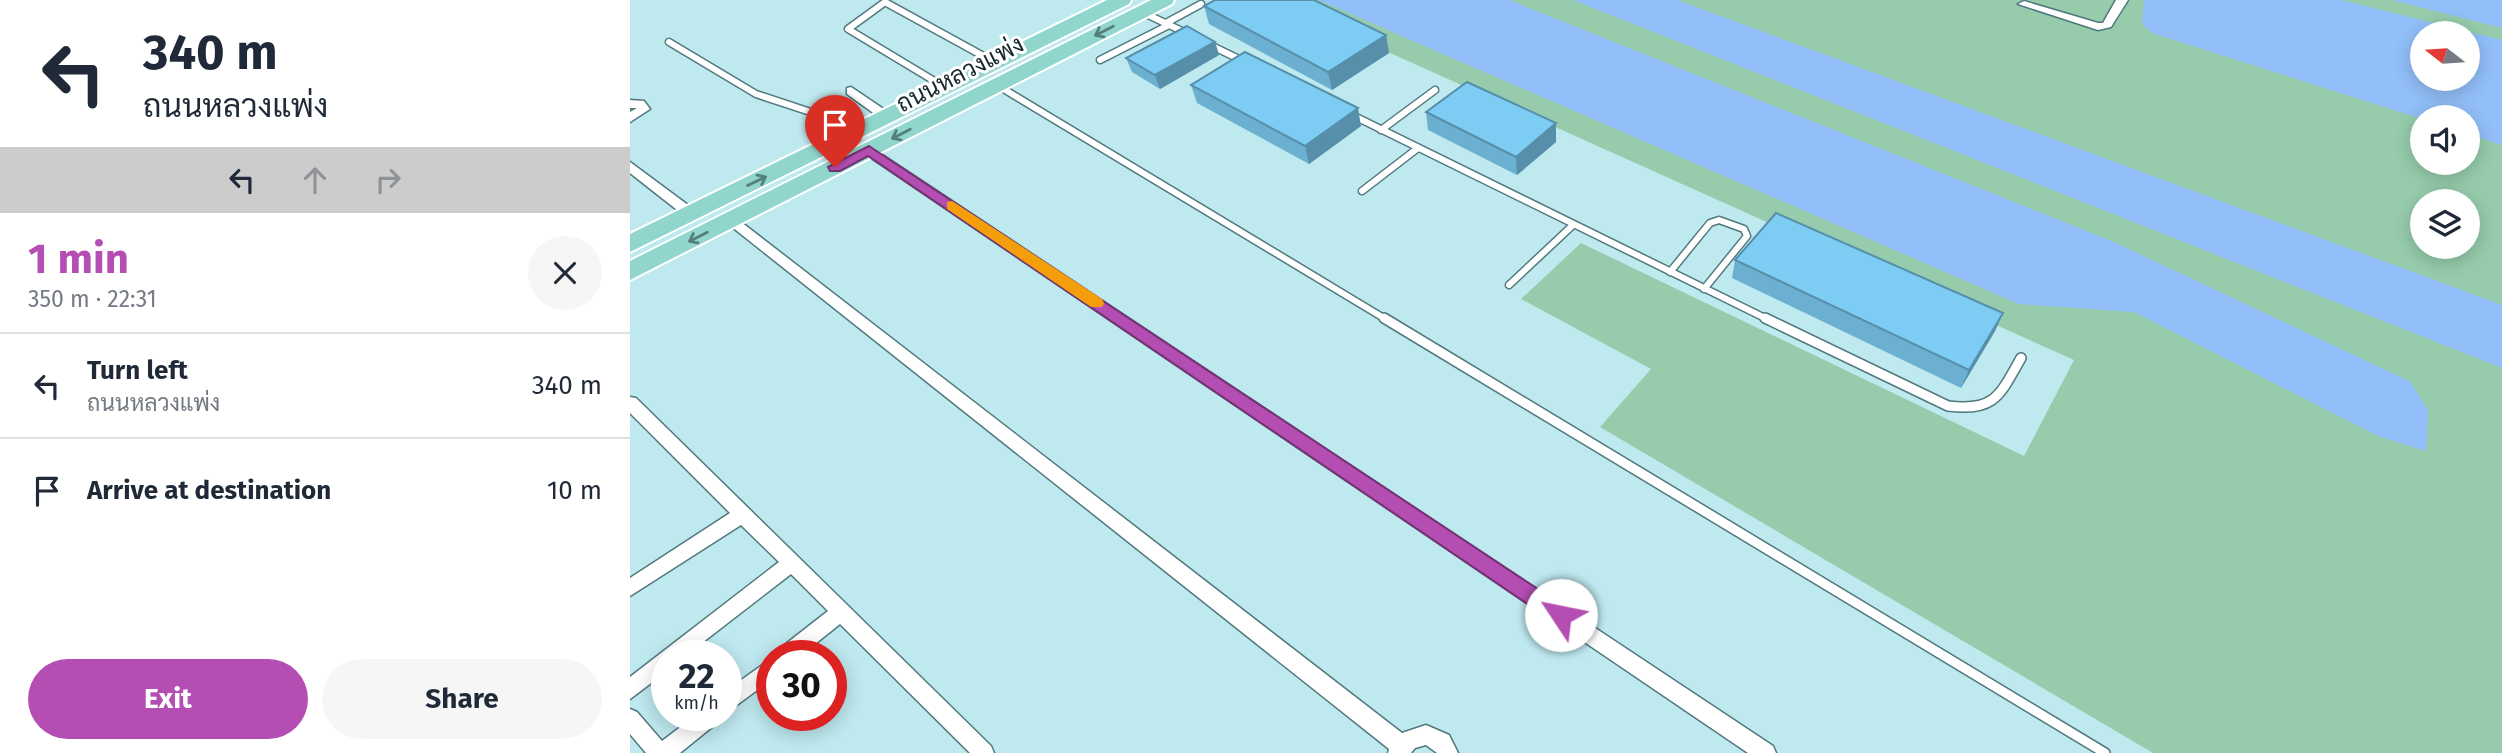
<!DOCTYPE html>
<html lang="en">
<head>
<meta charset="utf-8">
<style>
	:root { --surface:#fff; --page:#f6f6f7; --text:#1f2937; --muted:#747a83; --line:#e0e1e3; --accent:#b44eb3 }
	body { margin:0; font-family:"Fira Sans",Sarabun,sans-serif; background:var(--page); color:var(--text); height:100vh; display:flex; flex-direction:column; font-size:26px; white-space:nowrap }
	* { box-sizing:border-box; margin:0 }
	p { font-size:23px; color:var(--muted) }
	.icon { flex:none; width:38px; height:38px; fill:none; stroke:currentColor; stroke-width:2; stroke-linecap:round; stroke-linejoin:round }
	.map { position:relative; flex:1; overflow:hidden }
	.panel { display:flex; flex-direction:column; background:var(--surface); width:630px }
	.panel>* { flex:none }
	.guide { background:#fff; color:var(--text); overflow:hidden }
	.needle { width:46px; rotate:287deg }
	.controls { position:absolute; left:1780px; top:21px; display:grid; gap:14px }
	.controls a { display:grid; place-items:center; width:70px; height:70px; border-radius:50%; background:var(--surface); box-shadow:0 4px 18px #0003; font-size:35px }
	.speed { position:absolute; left:21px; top:640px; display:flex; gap:14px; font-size:35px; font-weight:700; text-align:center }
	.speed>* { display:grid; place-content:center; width:91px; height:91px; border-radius:50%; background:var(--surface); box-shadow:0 4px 18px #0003; line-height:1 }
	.speed small { font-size:18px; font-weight:400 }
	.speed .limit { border:10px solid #d22; background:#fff; color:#111 }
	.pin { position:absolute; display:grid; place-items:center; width:60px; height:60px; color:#fff; margin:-72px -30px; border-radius:50% 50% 50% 0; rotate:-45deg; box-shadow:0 0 7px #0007 }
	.pin .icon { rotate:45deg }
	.me { position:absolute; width:77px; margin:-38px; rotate:304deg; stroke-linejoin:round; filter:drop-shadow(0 0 5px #0008) }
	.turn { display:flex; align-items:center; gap:24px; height:147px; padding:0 28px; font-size:32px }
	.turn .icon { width:91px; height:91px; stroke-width:2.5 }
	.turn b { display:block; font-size:49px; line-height:60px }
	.lanes { display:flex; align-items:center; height:66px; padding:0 28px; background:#0003; justify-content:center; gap:35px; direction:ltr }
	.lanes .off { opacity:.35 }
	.round { display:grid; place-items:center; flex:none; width:74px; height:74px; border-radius:37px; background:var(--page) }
	.overview { display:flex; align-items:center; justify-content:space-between; height:119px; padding:0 28px }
	h1 { font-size:42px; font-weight:700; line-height:52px; color:var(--accent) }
	.cta { display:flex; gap:14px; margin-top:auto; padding:14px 28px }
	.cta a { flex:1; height:80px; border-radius:42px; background:var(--accent); color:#fff; font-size:28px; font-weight:700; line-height:80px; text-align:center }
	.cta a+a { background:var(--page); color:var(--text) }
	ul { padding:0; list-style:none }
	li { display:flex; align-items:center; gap:21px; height:105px; padding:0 28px; border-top:2px solid var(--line) }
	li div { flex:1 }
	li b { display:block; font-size:26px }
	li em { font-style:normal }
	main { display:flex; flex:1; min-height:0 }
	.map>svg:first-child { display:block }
	.green { fill:#96ccac; fill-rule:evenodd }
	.water { fill:#92bff9; fill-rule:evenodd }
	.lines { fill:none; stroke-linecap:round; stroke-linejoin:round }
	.service-far1-casing { stroke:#50787d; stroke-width:9 }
	.service-casing { stroke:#50787d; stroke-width:12 }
	.minor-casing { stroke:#50787d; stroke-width:3 }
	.primary-casing { stroke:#fff; stroke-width:4 }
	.service-far1 { stroke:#fff; stroke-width:6 }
	.service { stroke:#fff; stroke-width:9 }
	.minor { fill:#fff; fill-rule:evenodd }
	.primary { fill:#91d6cd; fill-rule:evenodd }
	.wall { fill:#6bafd1 }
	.shaded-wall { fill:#578faa }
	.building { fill:#7cccf3; stroke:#578faa; stroke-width:2 }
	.oneway { stroke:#547f7c }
	.route { fill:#b44eb3; stroke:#753374; stroke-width:2 }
	.slow { fill:#f59e0b }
	.labels { text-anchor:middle; stroke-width:6; stroke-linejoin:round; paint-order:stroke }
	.street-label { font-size:24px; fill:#17282a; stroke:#fff }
</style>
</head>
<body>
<main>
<section class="panel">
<div class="guide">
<div class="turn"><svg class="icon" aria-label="left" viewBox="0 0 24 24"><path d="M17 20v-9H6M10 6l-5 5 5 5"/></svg><div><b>340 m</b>ถนนหลวงแพ่ง</div></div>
<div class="lanes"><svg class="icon" aria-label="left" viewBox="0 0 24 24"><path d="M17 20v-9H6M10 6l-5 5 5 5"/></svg><svg class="icon off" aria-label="ahead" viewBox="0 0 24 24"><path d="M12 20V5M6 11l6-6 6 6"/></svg><svg class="icon off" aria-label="right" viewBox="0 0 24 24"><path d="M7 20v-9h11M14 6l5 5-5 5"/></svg></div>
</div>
<div class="overview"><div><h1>1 min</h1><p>350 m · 22:31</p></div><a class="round"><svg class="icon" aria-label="close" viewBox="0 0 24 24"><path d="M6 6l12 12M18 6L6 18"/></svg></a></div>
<ul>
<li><svg class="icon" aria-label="left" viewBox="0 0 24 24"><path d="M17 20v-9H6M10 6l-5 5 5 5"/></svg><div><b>Turn left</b><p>ถนนหลวงแพ่ง</p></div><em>340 m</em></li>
<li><svg class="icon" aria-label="arrive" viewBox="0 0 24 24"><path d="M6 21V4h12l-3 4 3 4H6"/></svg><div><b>Arrive at destination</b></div><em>10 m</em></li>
</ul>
<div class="cta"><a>Exit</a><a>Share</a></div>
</section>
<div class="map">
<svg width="1872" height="753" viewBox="0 0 1872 753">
	<rect width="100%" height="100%" fill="#bee9ef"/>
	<!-- green -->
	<path class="green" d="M642,0H1872V753H1523L970,427L1021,369L891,299L951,243L1394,456L1444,360ZM1792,33H1838V79H1792ZM1792,117H1838V163H1792ZM1792,201H1838V247H1792Z"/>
	<!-- water -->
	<g class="water">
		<path d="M689,0H879L1484,242L1781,382L1798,411L1796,451L1748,436L1504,312L1389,304Z"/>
		<path d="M943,0H1047L1872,305V368Z"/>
		<path d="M1514,0H1711L1872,40V145L1838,134V117L1792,119L1522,33L1512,23ZM1792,33H1838V79H1792Z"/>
		<path d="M1762,0H1872V28Z"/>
	</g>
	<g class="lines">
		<!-- service-far1 casing -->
		<g class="service-far1-casing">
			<g id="service-far1">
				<path d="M512,12L556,33"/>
				<path d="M536,23L571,4"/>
				<path d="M39,42L126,94L229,128"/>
				<path d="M580,45L613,61"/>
				<path d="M470,60L539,25"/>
				<path d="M367,85L757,320"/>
				<path d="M316,88L218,29L255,2L366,63"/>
				<path d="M722,115L1139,320"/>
				<path d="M751,130L805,90"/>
				<path d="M732,191L788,148"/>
				<path d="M1040,272L1080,223L1089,220L1114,229L1117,236L1074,289"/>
				<path d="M879,285L943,225"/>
			</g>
		</g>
		<!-- service casing -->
		<g class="service-casing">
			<g id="service">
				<path d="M754,318L1475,753"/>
				<path d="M1135,318L1318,406C1365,412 1370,395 1391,358"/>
			</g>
		</g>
		<!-- minor casing -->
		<g class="minor-casing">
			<g id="minor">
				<path d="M1486,0H1498L1481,27L1468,30L1388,4L1394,1L1468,23H1473Z"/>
				<path d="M221,87L261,114V120H253L217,94V88Z"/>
				<path d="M0,100L14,101L20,109L0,122V112L7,108H0Z"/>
				<path d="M239,146L1143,746L1146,753H1118L234,153L233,150Z"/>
				<path d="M0,162L66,211L68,214L66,217H56L0,173Z"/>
				<path d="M102,215L772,733L796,725L819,735L828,753H807L796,745L785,748L781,753H758L759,749L97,223L95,220Z"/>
				<path d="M0,397L6,398L361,746L364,753H340L210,624L170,656H145L148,650L198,611L161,574L55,656H37V671L0,699V677L149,562L111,525L0,596V578L100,513L0,413Z"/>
				<path d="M142,658V679L96,713V691Z"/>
				<path d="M0,709L7,712L32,741L65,716H90L87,723L50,753H16L0,734Z"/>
			</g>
		</g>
		<!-- primary casing -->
		<g class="primary-casing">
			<g id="primary">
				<path d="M477,0H501L499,4L0,252V234Z"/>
				<path d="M521,0H544L542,4L0,280V261Z"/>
			</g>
		</g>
		<!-- service-far1 -->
		<use href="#service-far1" class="service-far1"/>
		<!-- service -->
		<use href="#service" class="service"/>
		<!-- minor -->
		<use href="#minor" class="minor"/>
		<!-- primary -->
		<use href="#primary" class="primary"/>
	</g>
	<!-- wall -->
	<g class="wall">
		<path d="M574,6L756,35L759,53L702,90L579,24Z"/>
		<path d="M585,42L589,55L530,89L502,72L496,58Z"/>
		<path d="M561,85L731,126L679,164L567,103Z"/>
		<path d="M796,112L926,142L887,175L798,130Z"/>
		<path d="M1105,260L1373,313L1365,331L1331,388L1102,278Z"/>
	</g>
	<!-- shaded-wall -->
	<g class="shaded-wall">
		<path d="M756,35L759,53L702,90L698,72Z"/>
		<path d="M585,42L589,55L530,89L525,75Z"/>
		<path d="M728,108L731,126L679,164L675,146Z"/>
		<path d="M926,123V142L887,175L886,157Z"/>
		<path d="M1373,313L1365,331L1331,388L1339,370Z"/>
	</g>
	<!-- building -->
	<g class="building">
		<path d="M585,0H684L756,35L698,72L574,6Z"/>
		<path d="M557,26L585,42L525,75L496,58Z"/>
		<path d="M615,52L728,108L675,146L561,85Z"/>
		<path d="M837,82L926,123L886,157L796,112Z"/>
		<path d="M1146,213L1373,313L1339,370L1105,260Z"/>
	</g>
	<!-- one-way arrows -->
	<defs><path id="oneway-shaft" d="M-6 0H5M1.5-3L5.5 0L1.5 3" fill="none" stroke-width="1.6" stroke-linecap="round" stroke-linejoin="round" transform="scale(1.75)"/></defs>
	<g class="oneway">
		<use href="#oneway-shaft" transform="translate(474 31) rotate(153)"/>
		<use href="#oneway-shaft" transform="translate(271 134) rotate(153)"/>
		<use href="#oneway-shaft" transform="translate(127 181) rotate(-26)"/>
		<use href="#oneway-shaft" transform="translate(68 237) rotate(153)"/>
	</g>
	<!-- route -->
	<path class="route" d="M239,146L938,609L940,615L938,622L931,624L924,622L238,156L210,171H200L198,167Z"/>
	<!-- slow -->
	<path class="slow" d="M322,201L472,299L474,303L472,307H461L317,209V202Z"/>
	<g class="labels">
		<!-- street labels -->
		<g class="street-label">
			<text transform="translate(330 74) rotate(-27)" y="8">ถนนหลวงแพ่ง</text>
		</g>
	</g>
</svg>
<div class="controls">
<a><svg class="needle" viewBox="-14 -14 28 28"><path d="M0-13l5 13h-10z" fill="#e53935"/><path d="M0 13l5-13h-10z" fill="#747a83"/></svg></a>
<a><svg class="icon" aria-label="sound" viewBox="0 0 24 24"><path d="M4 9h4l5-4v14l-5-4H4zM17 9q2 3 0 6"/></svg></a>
<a><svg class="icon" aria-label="layers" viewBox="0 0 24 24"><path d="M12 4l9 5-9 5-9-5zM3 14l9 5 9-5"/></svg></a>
</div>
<div class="speed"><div>22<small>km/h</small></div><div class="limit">30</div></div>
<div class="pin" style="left:205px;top:167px;background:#d93025"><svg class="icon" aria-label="arrive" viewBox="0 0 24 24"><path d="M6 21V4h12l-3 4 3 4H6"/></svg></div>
<svg class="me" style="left:931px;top:615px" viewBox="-20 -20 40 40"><circle r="19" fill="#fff"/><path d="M0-13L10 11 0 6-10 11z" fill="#b44eb3"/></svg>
</div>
</main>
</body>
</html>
